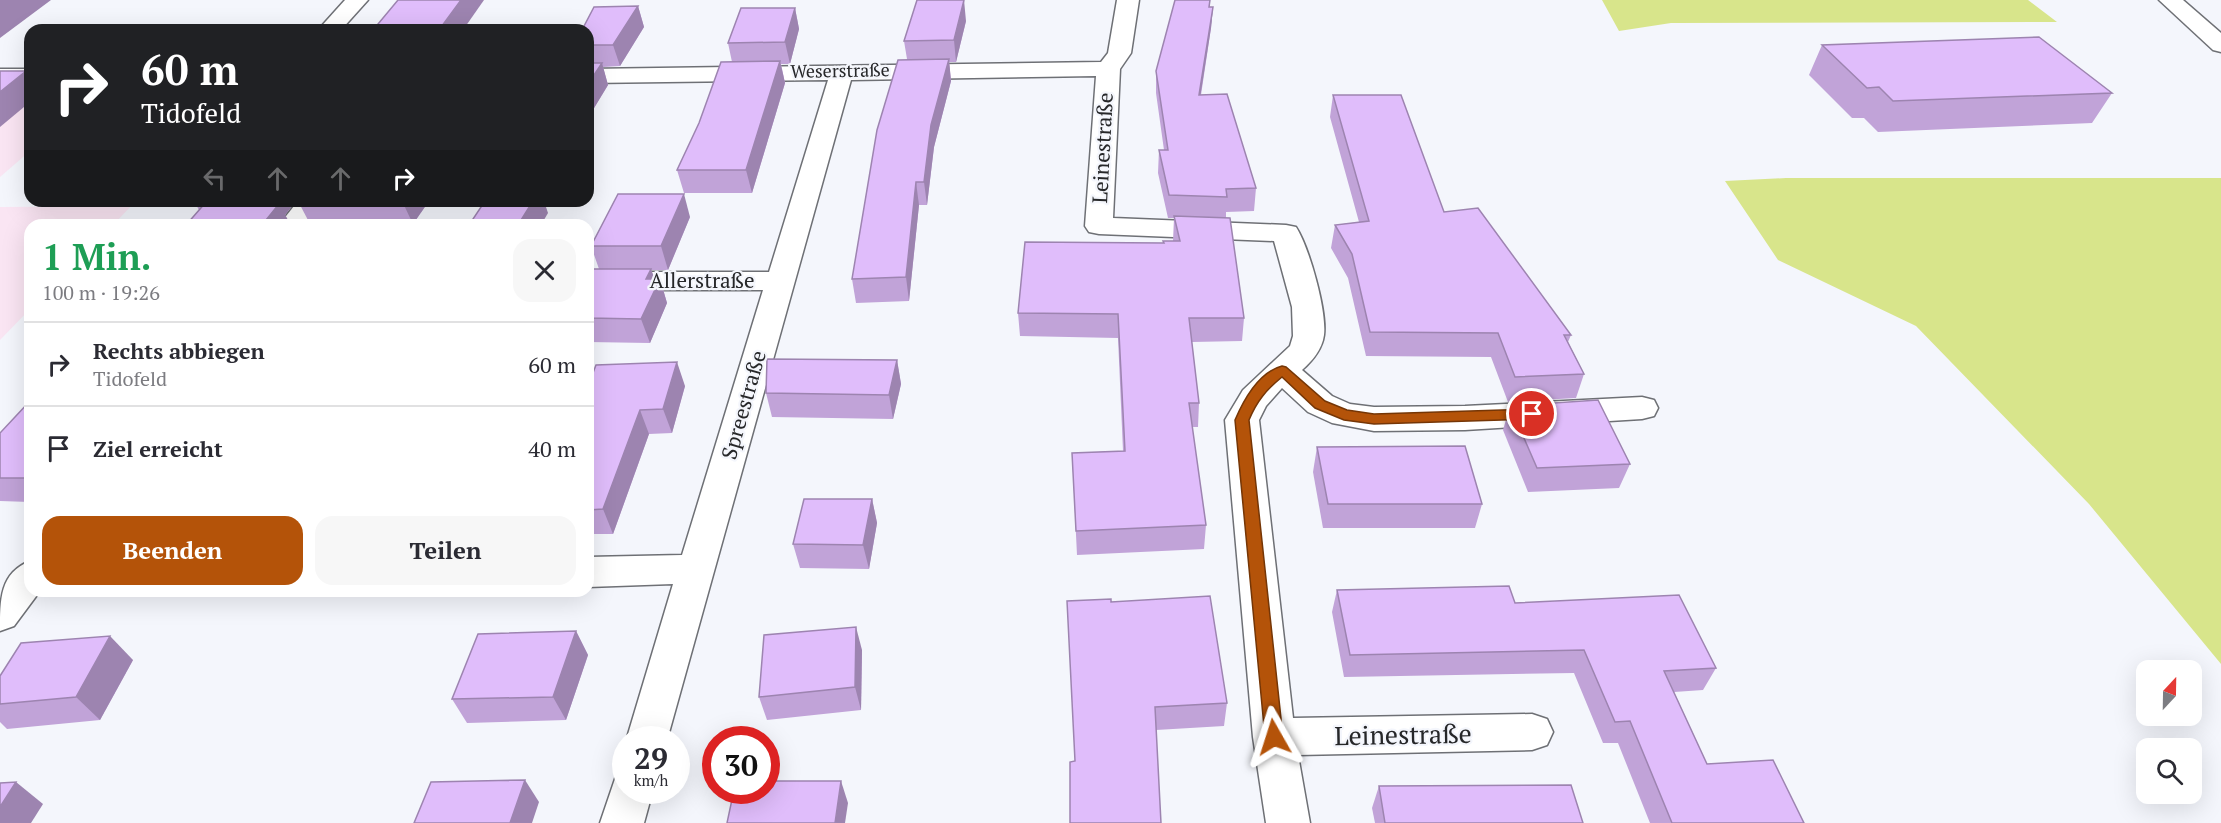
<!DOCTYPE html>
<html lang="de">
<head>
<meta charset="utf-8">
<style>
	:root { --surface:#fff; --page:#f7f7f7; --text:#2b2b33; --muted:#7c7c81; --line:#e1e1e2; --accent:#b45309 }
	body { margin:0; font-family:"PT Serif",serif; background:var(--page); color:var(--text); height:100vh; display:flex; flex-direction:column; font-size:22px; white-space:nowrap }
	* { box-sizing:border-box; margin:0 }
	p { font-size:20px; color:var(--muted) }
	.icon { flex:none; width:33px; height:33px; fill:none; stroke:currentColor; stroke-width:2; stroke-linecap:round; stroke-linejoin:round }
	.map { position:relative; flex:1; overflow:hidden }
	.details { position:absolute; left:24px; top:219px; width:570px; height:378px; display:flex; flex-direction:column; background:var(--surface); border-radius:18px; box-shadow:0 6px 24px #0002 }
	.details>* { flex:none }
	.top-card { position:absolute; left:24px; top:24px; width:570px; height:183px; border-radius:18px; box-shadow:0 6px 24px #0002; background:#202124; color:#fff; overflow:hidden }
	.needle { width:39px; rotate:22deg }
	.buttons { position:absolute; left:2136px; top:660px; display:grid; gap:12px }
	.buttons a { display:grid; place-items:center; width:66px; height:66px; border-radius:12px; background:var(--surface); box-shadow:0 6px 24px #0002; font-size:30px }
	.speed { position:absolute; left:612px; top:726px; display:flex; gap:12px; font-size:30px; font-weight:700; text-align:center }
	.speed>* { display:grid; place-content:center; width:78px; height:78px; border-radius:50%; background:var(--surface); box-shadow:0 6px 24px #0002; line-height:1 }
	.speed small { font-size:15px; font-weight:400 }
	.speed .limit { border:9px solid #d22; background:#fff; color:#111 }
	.pin { position:absolute; display:grid; place-items:center; width:51px; height:51px; color:#fff; margin:-26px; border:3px solid #fff; border-radius:50%; box-shadow:0 2px 6px #0007 }
	.me { position:absolute; width:66px; margin:-33px; rotate:354deg; stroke-linejoin:round; filter:drop-shadow(0 0 4px #0008) }
	.turn { display:flex; align-items:center; gap:21px; height:126px; padding:0 18px; font-size:27px }
	.turn .icon { width:78px; height:78px; stroke-width:2.5 }
	.turn b { display:block; font-size:42px; line-height:51px }
	.lanes { display:flex; align-items:center; height:57px; padding:0 18px; background:#0003; justify-content:center; gap:30px; direction:ltr }
	.lanes .off { opacity:.35 }
	.round { display:grid; place-items:center; flex:none; width:63px; height:63px; border-radius:18px; background:var(--page) }
	.summary { display:flex; align-items:center; justify-content:space-between; height:102px; padding:0 18px }
	h1 { font-size:36px; font-weight:600; line-height:45px; color:#1e9e55 }
	.action { display:flex; gap:12px; margin-top:auto; padding:12px 18px }
	.action a { flex:1; height:69px; border-radius:18px; background:var(--accent); color:#fff; font-size:24px; font-weight:600; line-height:69px; text-align:center }
	.action a+a { background:var(--page); color:var(--text) }
	ul { padding:0; list-style:none }
	li { display:flex; align-items:center; gap:18px; height:84px; padding:0 18px; border-top:2px solid var(--line) }
	li div { flex:1 }
	li b { display:block; font-size:22px }
	li em { font-style:normal }
	.map>svg:first-child { display:block }
	.commercial { fill:#fae5f3 }
	.green { fill:#d8e58b }
	.lines { fill:none; stroke-linecap:round; stroke-linejoin:round }
	.minor-casing { stroke:#6e7075; stroke-width:3 }
	.major-casing { stroke:#6e7075; stroke-width:3 }
	.minor { fill:#fff; fill-rule:evenodd }
	.major { fill:#fff; fill-rule:evenodd }
	.wall { fill:#c1a3d8 }
	.shaded-wall { fill:#9d84b0 }
	.building { fill:#e0bdfb; stroke:#9d84b0; stroke-width:1.5 }
	.route { fill:#b45309; stroke:#753606; stroke-width:1.5 }
	.labels { text-anchor:middle; stroke-width:4.5; stroke-linejoin:round; paint-order:stroke }
	.far-street-label { font-size:18px; fill:#262729; stroke:#f4f6fc }
	.street-label { font-size:21px; fill:#262729; stroke:#f4f6fc }
	.near-street-label { font-size:26px; fill:#262729; stroke:#f4f6fc }
</style>
</head>
<body>
<div class="map">
<svg width="2221" height="823" viewBox="0 0 2221 823">
	<rect width="100%" height="100%" fill="#f4f6fc"/>
	<!-- commercial -->
	<g class="commercial">
		<path d="M0,83H30V151L0,177Z"/>
		<path d="M131,206L113,225H30V309L0,340V207Z"/>
	</g>
	<!-- green -->
	<g class="green">
		<path d="M1602,0H2028L2057,22L1671,23L1619,31Z"/>
		<path d="M1786,178H2221V664L2089,504L1916,326L1778,260L1725,181Z"/>
	</g>
	<g class="lines">
		<!-- minor casing -->
		<g class="minor-casing">
			<g id="minor">
				<path d="M345,0H368L341,30H318Z"/>
				<path d="M1117,0H1139L1131,53L1120,69L1113,218L1286,225L1296,227C1309,247 1327,311 1324,335C1322,350 1312,361 1302,370L1332,396L1350,404L1374,407L1465,406L1642,397L1654,400L1658,408L1654,416L1642,419L1465,430L1374,431L1332,423L1308,412L1282,388L1266,406L1259,420L1293,718L1532,714L1547,719L1553,732L1547,745L1532,750L1298,755L1310,823H1266L1253,737L1225,420L1243,390L1290,346L1293,336L1292,307L1274,241L1099,234L1089,232L1085,226L1096,76L851,80L667,740L626,741L673,584L588,587V557L682,555L763,290H588V272H769L828,80L588,83V69L1101,62L1108,53Z"/>
				<rect x="0" y="69" width="30" height="14"/>
				<path d="M298,201H326L307,225H279Z"/>
				<path d="M30,561V591H40L14,626L0,631C0,599 0,573 30,561Z"/>
				<path d="M626,772V790H653L644,823H600L616,776Z"/>
			</g>
		</g>
		<!-- major casing -->
		<g class="major-casing">
			<path id="major" d="M2159,0H2183L2221,33V52L2213,50Z"/>
		</g>
		<!-- minor -->
		<use href="#minor" class="minor"/>
		<!-- major -->
		<use href="#major" class="major"/>
	</g>
	<!-- wall -->
	<g class="wall">
		<path d="M638,6L644,27L620,66L603,67L608,85L588,118V30Z"/>
		<path d="M1211,7H1213L1211,28L1201,95L1256,188L1254,211L1226,212V218L1244,318L1242,341L1192,342L1199,403L1198,427H1192L1206,525L1204,549L1077,555L1072,453L1123,451L1118,338L1020,336L1018,313L1163,243L1173,241L1174,218H1168L1158,173L1159,150H1164L1156,93V71Z"/>
		<path d="M795,8L799,29L790,64H781L785,83L752,193H684L677,170L732,62L728,43Z"/>
		<path d="M966,21L956,62H949L951,81L934,147L927,205H919L909,301L856,303L852,279L907,59L904,41Z"/>
		<path d="M1822,45L2112,93L2092,123L1878,132L1864,118H1852L1809,75Z"/>
		<path d="M1333,95L1444,212L1571,335L1568,342L1584,374L1576,398L1508,402L1491,357L1366,356L1348,278L1331,248L1335,225L1359,222L1330,117Z"/>
		<path d="M194,201H296L285,215L291,225H186L199,210Z"/>
		<path d="M298,201H429L413,224H310Z"/>
		<path d="M690,217L668,270H651L655,279H660L667,303L650,343L588,342V269H599L591,246Z"/>
		<path d="M897,360L901,384L893,419L772,417L766,393Z"/>
		<path d="M588,386H685L672,433L649,434L613,534H588Z"/>
		<path d="M30,401V502L0,501V433Z"/>
		<path d="M1510,406L1630,464L1619,488L1528,492L1503,430Z"/>
		<path d="M1317,447L1482,504L1475,528H1323L1313,472Z"/>
		<path d="M872,499L877,523L869,569L800,568L793,544Z"/>
		<path d="M1337,590L1515,603L1716,668L1703,690L1674,692L1707,764L1804,823H1650L1618,743H1603L1574,673L1344,677L1332,612Z"/>
		<path d="M1111,602L1227,703L1224,726L1156,730L1075,761Z"/>
		<path d="M576,631L588,655L566,720L467,723L452,699Z"/>
		<path d="M862,650L861,710L767,720L759,697Z"/>
		<path d="M133,660L100,720L7,729L0,722V676Z"/>
		<path d="M1379,786L1583,823H1375L1372,808Z"/>
	</g>
	<!-- shaded-wall -->
	<g class="shaded-wall">
		<path d="M0,0H51L0,38Z"/>
		<path d="M461,0H484L463,30H439Z"/>
		<path d="M964,0L966,21L956,62L954,40Z"/>
		<path d="M638,6L644,27L620,66L613,45Z"/>
		<path d="M1213,7L1211,28L1197,117L1199,95Z"/>
		<path d="M795,8L799,29L790,64L785,42Z"/>
		<path d="M949,59L951,81L934,147L927,205L924,182L931,125Z"/>
		<path d="M780,61L785,83L752,193L746,170Z"/>
		<path d="M602,63L608,85L588,118V84Z"/>
		<path d="M26,71L30,77V102L0,127V92Z"/>
		<path d="M916,182L919,205L909,301L906,277Z"/>
		<path d="M684,194L690,217L668,270L661,246Z"/>
		<path d="M264,201H296L285,215L291,225H262Z"/>
		<path d="M402,201H429L413,224Z"/>
		<path d="M533,201H544L548,213L541,225H518Z"/>
		<path d="M651,269L657,286L660,279L667,303L650,343L641,319L646,279Z"/>
		<path d="M897,360L901,384L893,419L889,395Z"/>
		<path d="M677,362L685,386L672,433L663,409Z"/>
		<path d="M640,410L649,434L613,534L603,509Z"/>
		<path d="M872,499L877,523L869,569L863,545Z"/>
		<path d="M856,627L862,650L861,710L855,687Z"/>
		<path d="M576,631L588,655L566,720L553,697Z"/>
		<path d="M110,636L133,660L100,720L76,697Z"/>
		<path d="M525,780L539,802L532,823H510Z"/>
		<path d="M841,781L848,803L845,823H835Z"/>
		<path d="M16,782L43,804L31,823H0V807Z"/>
	</g>
	<!-- building -->
	<g class="building">
		<path d="M398,0H461L439,30H373Z"/>
		<path d="M917,0H964L954,40L904,41Z"/>
		<path d="M1175,0H1210L1209,7H1213L1199,95L1227,94L1256,188L1226,189L1227,197L1169,195L1159,150H1168L1156,71Z"/>
		<path d="M638,6L613,45H588V30H582L594,7Z"/>
		<path d="M741,8H795L785,42L728,43Z"/>
		<path d="M2039,37L2112,93L1893,101L1879,87L1867,88L1822,45Z"/>
		<path d="M949,59L931,125L924,182H916L906,277L852,279L877,130L898,60Z"/>
		<path d="M780,61L746,170H677L699,123L721,62Z"/>
		<path d="M588,63H602L588,84Z"/>
		<path d="M0,71H26L0,92Z"/>
		<path d="M1333,95H1401L1444,212L1478,208L1571,335H1564L1584,374L1515,377L1498,333L1370,332L1352,254L1335,225L1369,221Z"/>
		<path d="M618,194H684L661,246H591Z"/>
		<path d="M207,201H264L263,202L279,204L262,225H186Z"/>
		<path d="M485,201H533L518,225H469Z"/>
		<path d="M1174,216L1230,218L1244,318H1189L1199,403H1189L1206,525L1076,531L1072,453L1125,451L1118,314L1018,313L1025,242L1164,243L1163,241H1180Z"/>
		<path d="M588,269H651L646,279H660L641,319L588,318Z"/>
		<path d="M767,359L897,360L889,395L766,393Z"/>
		<path d="M677,362L663,409L640,410L603,509L588,510V386L596,365Z"/>
		<path d="M1598,400L1630,464L1537,468L1510,406Z"/>
		<path d="M30,401V478H0V433Z"/>
		<path d="M1465,446L1482,504H1328L1317,447Z"/>
		<path d="M804,499H872L863,545L793,544Z"/>
		<path d="M1509,586L1515,603L1679,595L1716,668L1664,671L1707,764L1773,760L1804,823H1672L1630,721L1615,722L1584,650L1350,655L1337,590Z"/>
		<path d="M1210,596L1227,703L1155,707L1161,823H1070V762L1075,761L1067,601L1111,599V602Z"/>
		<path d="M856,627L855,687L759,697L764,635Z"/>
		<path d="M576,631L553,697L452,699L478,634Z"/>
		<path d="M110,636L76,697L0,704V676L21,643Z"/>
		<path d="M525,780L510,823H414L431,782Z"/>
		<path d="M766,781H841L835,823H727L734,790H766Z"/>
		<path d="M16,782L0,807V783Z"/>
		<path d="M1571,785L1583,823H1385L1379,786Z"/>
	</g>
	<!-- route -->
	<path class="route" d="M1282,366L1286,367L1325,401L1347,410L1374,414L1532,409L1538,414L1532,419L1374,424L1344,420L1315,408L1282,377C1266,390 1257,401 1249,420L1283,737L1280,743L1274,745L1268,743L1265,737L1235,420C1244,399 1259,372 1282,366Z"/>
	<g class="labels">
		<!-- far-street labels -->
		<g class="far-street-label">
			<text transform="translate(840 71) rotate(-1)" y="6">Weserstraße</text>
		</g>
		<!-- street labels -->
		<g class="street-label">
			<text transform="translate(1103 148) rotate(-87)" y="7">Leinestraße</text>
			<text x="702" y="288">Allerstraße</text>
			<text transform="translate(744 405) rotate(-74)" y="7">Spreestraße</text>
		</g>
		<!-- near-street labels -->
		<g class="near-street-label">
			<text transform="translate(1403 735) rotate(-1)" y="9">Leinestraße</text>
		</g>
	</g>
</svg>
<div class="buttons">
<a><svg class="needle" viewBox="-14 -14 28 28"><path d="M0-13l5 13h-10z" fill="#e53935"/><path d="M0 13l5-13h-10z" fill="#7c7c81"/></svg></a>
<a><svg class="icon" aria-label="search" viewBox="0 0 24 24"><circle cx="10" cy="10" r="6"/><path d="M15 15l6 6"/></svg></a>
</div>
<div class="speed"><div>29<small>km/h</small></div><div class="limit">30</div></div>
<div class="pin" style="left:1532px;top:414px;background:#d93025"><svg class="icon" aria-label="arrive" viewBox="0 0 24 24"><path d="M6 21V4h12l-3 4 3 4H6"/></svg></div>
<svg class="me" style="left:1274px;top:737px" viewBox="-20 -20 40 40"><path d="M0-17L14 15 0 8-14 15z" fill="#b45309" stroke="#fff" stroke-width="4"/></svg>
<div class="top-card">
<div class="turn"><svg class="icon" aria-label="right" viewBox="0 0 24 24"><path d="M7 20v-9h11M14 6l5 5-5 5"/></svg><div><b>60 m</b>Tidofeld</div></div>
<div class="lanes"><svg class="icon off" aria-label="left" viewBox="0 0 24 24"><path d="M17 20v-9H6M10 6l-5 5 5 5"/></svg><svg class="icon off" aria-label="ahead" viewBox="0 0 24 24"><path d="M12 20V5M6 11l6-6 6 6"/></svg><svg class="icon off" aria-label="ahead" viewBox="0 0 24 24"><path d="M12 20V5M6 11l6-6 6 6"/></svg><svg class="icon" aria-label="right" viewBox="0 0 24 24"><path d="M7 20v-9h11M14 6l5 5-5 5"/></svg></div>
</div>
<section class="details">
<div class="summary"><div><h1>1 Min.</h1><p>100 m · 19:26</p></div><a class="round"><svg class="icon" aria-label="close" viewBox="0 0 24 24"><path d="M6 6l12 12M18 6L6 18"/></svg></a></div>
<ul>
<li><svg class="icon" aria-label="right" viewBox="0 0 24 24"><path d="M7 20v-9h11M14 6l5 5-5 5"/></svg><div><b>Rechts abbiegen</b><p>Tidofeld</p></div><em>60 m</em></li>
<li><svg class="icon" aria-label="arrive" viewBox="0 0 24 24"><path d="M6 21V4h12l-3 4 3 4H6"/></svg><div><b>Ziel erreicht</b></div><em>40 m</em></li>
</ul>
<div class="action"><a>Beenden</a><a>Teilen</a></div>
</section>
</div>
</body>
</html>
